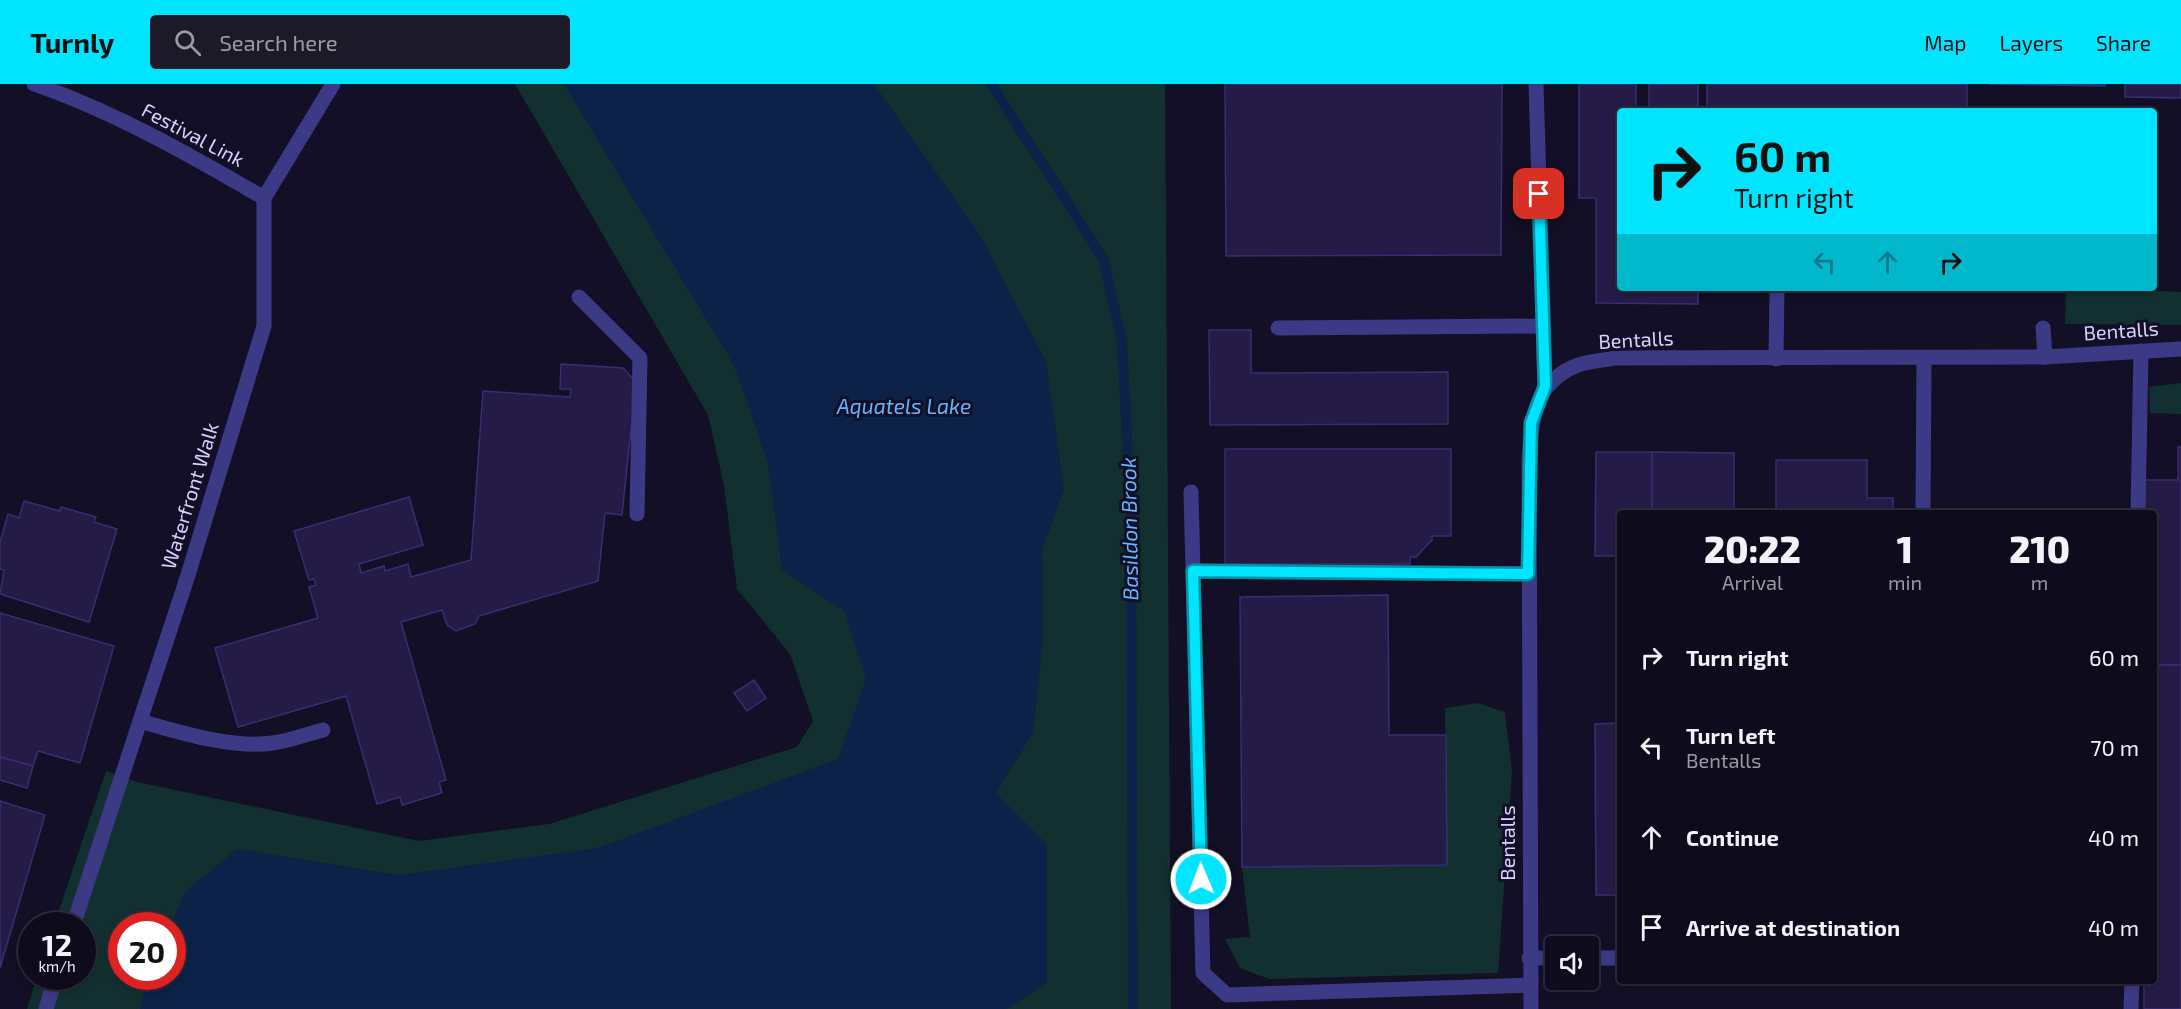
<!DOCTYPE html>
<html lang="en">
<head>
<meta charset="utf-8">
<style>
	:root { --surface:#0e0b1c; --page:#1c1929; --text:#f1f3f6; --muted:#9b9ba3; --line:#2e2b3b; --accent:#00e5ff }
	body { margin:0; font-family:"Exo 2",sans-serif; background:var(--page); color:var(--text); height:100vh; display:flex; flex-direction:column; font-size:22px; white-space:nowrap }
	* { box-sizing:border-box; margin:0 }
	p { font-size:20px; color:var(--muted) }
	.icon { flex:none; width:33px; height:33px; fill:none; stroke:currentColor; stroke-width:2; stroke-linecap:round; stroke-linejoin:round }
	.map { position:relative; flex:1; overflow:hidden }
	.panel { position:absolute; left:1617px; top:426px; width:540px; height:474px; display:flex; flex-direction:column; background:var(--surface); border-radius:6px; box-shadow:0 3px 9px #0003,0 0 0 2px var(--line) }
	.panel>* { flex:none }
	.top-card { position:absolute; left:1617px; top:24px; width:540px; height:183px; border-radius:6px; box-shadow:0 3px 9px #0003,0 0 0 2px var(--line); background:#00e5ff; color:#111; overflow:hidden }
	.controls { position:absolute; left:1545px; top:852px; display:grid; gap:12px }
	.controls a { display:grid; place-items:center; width:54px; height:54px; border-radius:6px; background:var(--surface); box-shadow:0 3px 9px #0003,0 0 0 2px var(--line); font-size:30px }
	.speed { position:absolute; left:18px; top:828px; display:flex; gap:12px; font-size:30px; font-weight:700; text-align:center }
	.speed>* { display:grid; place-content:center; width:78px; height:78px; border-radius:50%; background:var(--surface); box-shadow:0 3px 9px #0003,0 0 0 2px var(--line); line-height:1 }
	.speed small { font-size:15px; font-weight:400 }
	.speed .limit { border:9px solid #d22; background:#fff; color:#111 }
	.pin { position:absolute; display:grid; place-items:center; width:51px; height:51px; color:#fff; margin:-26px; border-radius:12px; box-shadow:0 3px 9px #0006 }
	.me { position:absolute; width:66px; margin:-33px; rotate:359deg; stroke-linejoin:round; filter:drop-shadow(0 0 4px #0008) }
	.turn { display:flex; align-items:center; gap:21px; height:126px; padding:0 18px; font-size:27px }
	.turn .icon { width:78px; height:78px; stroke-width:2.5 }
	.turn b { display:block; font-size:42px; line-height:51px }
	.lanes { display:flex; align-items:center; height:57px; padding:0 18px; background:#0003; justify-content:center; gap:30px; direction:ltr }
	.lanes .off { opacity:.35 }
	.eta { display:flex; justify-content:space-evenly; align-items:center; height:102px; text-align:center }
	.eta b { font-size:36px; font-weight:800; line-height:42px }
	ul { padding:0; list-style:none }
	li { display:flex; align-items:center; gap:18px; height:90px; padding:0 18px }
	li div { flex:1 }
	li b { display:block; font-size:22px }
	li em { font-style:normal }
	header { display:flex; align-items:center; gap:36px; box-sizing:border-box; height:84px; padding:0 30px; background:var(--accent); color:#111 }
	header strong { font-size:28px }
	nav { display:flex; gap:33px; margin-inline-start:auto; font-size:21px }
	.search { width:420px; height:54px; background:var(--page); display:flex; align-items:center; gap:15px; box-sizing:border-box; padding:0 21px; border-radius:6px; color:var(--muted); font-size:22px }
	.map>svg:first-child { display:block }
	.green { fill:#12302f; fill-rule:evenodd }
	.water { fill:#0c2248 }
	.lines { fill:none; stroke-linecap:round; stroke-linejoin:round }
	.stream { stroke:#0c2248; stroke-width:10 }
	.building { fill:#241b47; stroke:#3b2d73; stroke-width:1.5 }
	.service { stroke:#3d3a85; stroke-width:15 }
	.minor { stroke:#3d3a85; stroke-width:15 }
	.tertiary { stroke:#3d3a85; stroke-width:15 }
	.route-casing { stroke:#0095a6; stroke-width:15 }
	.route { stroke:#00e5ff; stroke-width:10 }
	.labels { text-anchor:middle; stroke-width:6; stroke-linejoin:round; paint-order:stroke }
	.street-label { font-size:20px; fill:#d9d4ff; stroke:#130f26 }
	.water-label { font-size:21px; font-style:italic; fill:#62b6ff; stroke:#130f26 }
</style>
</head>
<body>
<header>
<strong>Turnly</strong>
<div class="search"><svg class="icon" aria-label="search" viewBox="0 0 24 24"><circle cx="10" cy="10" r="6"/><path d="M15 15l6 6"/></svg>Search here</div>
<nav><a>Map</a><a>Layers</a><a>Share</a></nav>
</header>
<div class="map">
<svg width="2181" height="925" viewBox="0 0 2181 925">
	<rect width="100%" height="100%" fill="#130f26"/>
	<!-- green -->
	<g class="green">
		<path d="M515,0H1165L1171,925H27L37,893L82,892V842L54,841L106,687L137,698L419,757L549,740L797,663L813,637L790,570L737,505L724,401L708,331ZM122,842H172V892H122Z"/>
		<path d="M2066,204L2181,208V241L2065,240Z"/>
		<path d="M2181,299V330L2150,329L2149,303Z"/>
		<path d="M1478,619L1505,628L1512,688L1498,889L1269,895L1240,884L1225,855L1250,853L1242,783L1447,781L1445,624Z"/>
	</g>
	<!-- water -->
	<path class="water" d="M564,0H874L980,151L1046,278L1064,405L1042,466L1043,554L1033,649L996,709L1047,760V899L1006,925H140L148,893L172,892V842L170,841L186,807L237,765L399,791L598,764L838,675L866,595L845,528L782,486L768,379L735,283Z"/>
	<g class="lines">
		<!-- stream -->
		<path class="stream" d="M991,0L1103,174L1122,258L1131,431L1133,925"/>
	</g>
	<!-- building -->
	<g class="building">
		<path d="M1225,0H1502L1501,171L1226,172Z"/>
		<path d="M1579,0H1636V27H1620V204H1698V220L1596,219V114H1579Z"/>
		<rect x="1649" y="0" width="49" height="27"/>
		<rect x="1707" y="0" width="260" height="27"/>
		<path d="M1989,0H2105V2Z"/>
		<path d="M2125,0H2181V14L2125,13Z"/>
		<path d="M1209,246H1251V289L1448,288V340L1210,341Z"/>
		<path d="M561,280L623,284L636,298L622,431L605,429L598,497L479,532L475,540L456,547L447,541L442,526L401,538L446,696L439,698L442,709L402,721L400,713L377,720L346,612L238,643L215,564L318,534L309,503L316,501L314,495L309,496L294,447L409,413L423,461L359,480L361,489L384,482L385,487L408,480L411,493L471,476L483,307L570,313L571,305H560Z"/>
		<path d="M2178,363H2181V581H2154V429H2143V396H2178Z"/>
		<path d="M1225,365H1451V452H1432V456L1416,473H1410V480H1225Z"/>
		<path d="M1596,368H1652V429H1620V472H1595Z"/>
		<path d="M1652,368L1734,369V429H1652Z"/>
		<path d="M1776,376H1867V414H1893V429H1776Z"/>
		<path d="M24,417L60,427L61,423L96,433L94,438L117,445L89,538L0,510L4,486L0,485V458L8,430L19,434Z"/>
		<path d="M1388,511L1389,651H1446L1447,781L1242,783L1240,513Z"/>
		<path d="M0,529L114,562L80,679L38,667L33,682L0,673Z"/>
		<path d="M2154,581H2181V925H2144V897H2154Z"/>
		<path d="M754,596L766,614L747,627L734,609Z"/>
		<path d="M1620,639V811H1596L1595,640Z"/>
		<path d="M0,673L33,682L27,704L0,696Z"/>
		<path d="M0,717L45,731L0,884Z"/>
	</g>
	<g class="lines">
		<!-- service -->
		<g class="service">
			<path d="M1536,0L1545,302"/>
			<path d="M264,114L333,0"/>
			<path d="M579,213L640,274L637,430"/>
			<path d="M1278,244L1541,242"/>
			<path d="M2043,244L2045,273"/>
			<path d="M1776,275L1777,204"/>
			<path d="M1191,408L1203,889L1227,911L1530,901"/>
			<path d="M1923,429L1924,275"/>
			<path d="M2138,429L2141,267"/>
			<path d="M1193,487L1528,490"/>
			<path d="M73,842L140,637C179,648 232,665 273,659C290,657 307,650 323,646"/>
			<path d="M1529,874H1556"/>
			<path d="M1588,874H1620"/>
			<path d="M46,925L56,892"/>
			<path d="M2131,925L2132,897"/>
		</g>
		<!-- minor -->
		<path class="minor" d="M34,0C115,28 190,71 264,114V242L188,491L140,637"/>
		<!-- tertiary -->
		<path class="tertiary" d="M1531,925L1529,375C1532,335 1533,302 1573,283C1585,277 1602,277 1615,274L2045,273L2181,265"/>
	</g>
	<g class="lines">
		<!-- route casing -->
		<g class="route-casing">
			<path id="route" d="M1201,795L1193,487L1528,490L1531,339L1545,302L1539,110"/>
		</g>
		<!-- route -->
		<use href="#route" class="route"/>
	</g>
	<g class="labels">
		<!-- street labels -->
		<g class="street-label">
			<text transform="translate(193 51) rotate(28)" y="7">Festival Link</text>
			<text transform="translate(2121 247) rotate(-4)" y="7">Bentalls</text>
			<text transform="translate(1636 256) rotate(-3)" y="7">Bentalls</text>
			<text transform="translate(190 412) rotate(-73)" y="7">Waterfront Walk</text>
			<text transform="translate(1508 759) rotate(-90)" y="7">Bentalls</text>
		</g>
		<!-- water labels -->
		<g class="water-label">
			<text x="904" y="330">Aquatels Lake</text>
			<text transform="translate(1130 445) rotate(-91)" y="7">Basildon Brook</text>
		</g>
	</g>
</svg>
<div class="controls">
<a><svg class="icon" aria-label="sound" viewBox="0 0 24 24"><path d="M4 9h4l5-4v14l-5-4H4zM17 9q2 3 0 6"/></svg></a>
</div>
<div class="speed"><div>12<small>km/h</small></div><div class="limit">20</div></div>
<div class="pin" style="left:1539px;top:110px;background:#d93025"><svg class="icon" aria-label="arrive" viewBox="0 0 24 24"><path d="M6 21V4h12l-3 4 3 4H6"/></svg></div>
<svg class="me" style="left:1201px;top:795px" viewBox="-20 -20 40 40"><circle r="17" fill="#00e5ff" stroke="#fff" stroke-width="3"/><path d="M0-11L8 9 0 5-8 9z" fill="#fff"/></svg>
<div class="top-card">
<div class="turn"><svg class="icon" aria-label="right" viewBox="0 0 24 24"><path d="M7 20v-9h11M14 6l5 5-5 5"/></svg><div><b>60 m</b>Turn right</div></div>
<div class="lanes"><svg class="icon off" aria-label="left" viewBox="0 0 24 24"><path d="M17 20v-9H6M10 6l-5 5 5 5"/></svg><svg class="icon off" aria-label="ahead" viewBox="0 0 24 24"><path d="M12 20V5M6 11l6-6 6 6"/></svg><svg class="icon" aria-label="right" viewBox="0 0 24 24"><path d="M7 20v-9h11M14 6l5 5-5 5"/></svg></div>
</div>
<section class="panel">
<div class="eta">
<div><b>20:22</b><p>Arrival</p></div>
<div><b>1</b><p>min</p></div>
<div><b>210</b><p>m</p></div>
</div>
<ul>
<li><svg class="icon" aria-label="right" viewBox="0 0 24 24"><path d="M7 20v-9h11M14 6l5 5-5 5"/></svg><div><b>Turn right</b></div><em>60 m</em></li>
<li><svg class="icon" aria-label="left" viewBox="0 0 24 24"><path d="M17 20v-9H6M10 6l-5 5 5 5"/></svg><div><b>Turn left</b><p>Bentalls</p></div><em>70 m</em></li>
<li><svg class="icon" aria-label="ahead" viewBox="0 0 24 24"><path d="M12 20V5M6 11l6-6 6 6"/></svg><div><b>Continue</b></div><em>40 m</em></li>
<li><svg class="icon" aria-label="arrive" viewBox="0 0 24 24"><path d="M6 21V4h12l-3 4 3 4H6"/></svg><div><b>Arrive at destination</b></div><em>40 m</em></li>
</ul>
</section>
</div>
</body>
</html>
